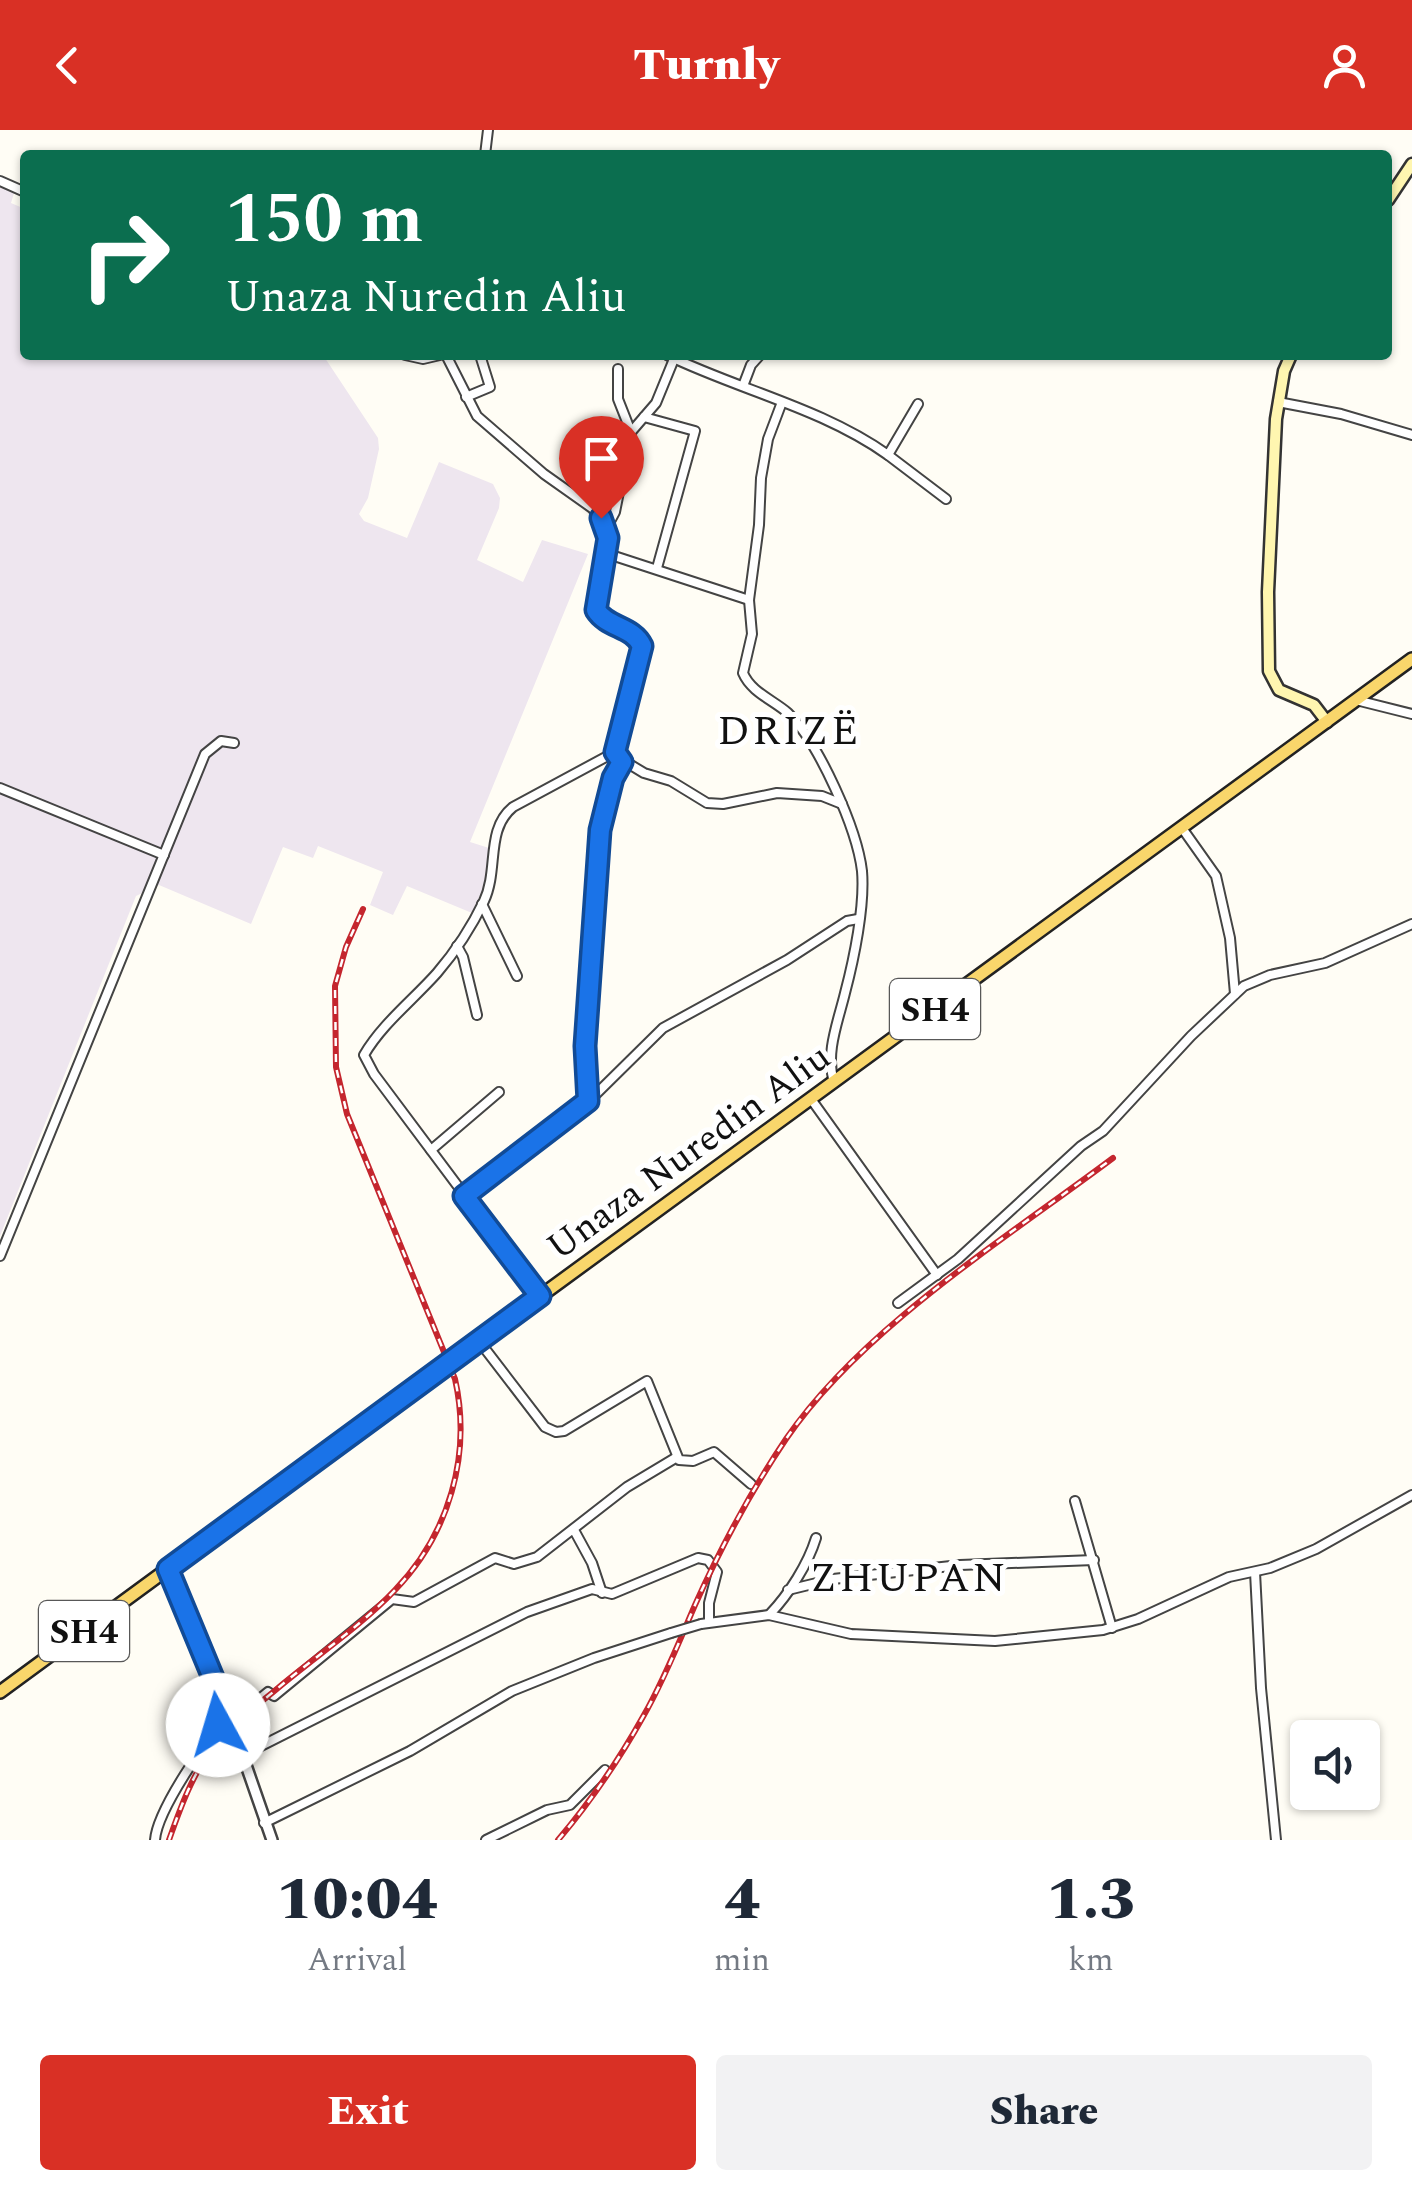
<!DOCTYPE html>
<html lang="en">
<head>
<meta charset="utf-8">
<style>
	:root { --surface:#fff; --page:#f2f2f3; --text:#1f2937; --muted:#747a83; --accent:#d93025 }
	body { margin:0; font-family:Spectral,serif; background:var(--page); color:var(--text); height:100vh; display:flex; flex-direction:column; font-size:38px; white-space:nowrap }
	* { box-sizing:border-box; margin:0 }
	p { font-size:32px; color:var(--muted) }
	.icon { flex:none; width:55px; height:55px; fill:none; stroke:currentColor; stroke-width:2; stroke-linecap:round; stroke-linejoin:round }
	.map { position:relative; height:1710px; overflow:hidden }
	.drawer { display:flex; flex-direction:column; background:var(--surface); flex:1 }
	.drawer>* { flex:none }
	.top-card { position:absolute; left:20px; top:20px; width:1372px; height:210px; border-radius:10px; box-shadow:0 2px 8px #0004; background:#0b6e4f; color:#fff; overflow:hidden }
	.tools { position:absolute; left:1290px; top:1590px; display:grid; gap:20px }
	.tools a { display:grid; place-items:center; width:90px; height:90px; border-radius:10px; background:var(--surface); box-shadow:0 2px 8px #0004; font-size:50px }
	.pin { position:absolute; display:grid; place-items:center; width:85px; height:85px; color:#fff; margin:-102px -42px; border-radius:50% 50% 50% 0; rotate:-45deg; box-shadow:0 0 10px #0007 }
	.pin .icon { rotate:45deg }
	.me { position:absolute; width:110px; margin:-55px; rotate:354deg; stroke-linejoin:round; filter:drop-shadow(0 0 8px #0008) }
	.turn { display:flex; align-items:center; gap:35px; height:210px; padding:0 40px; font-size:45px }
	.turn .icon { width:130px; height:130px; stroke-width:2.5 }
	.turn b { display:block; font-size:70px; line-height:85px }
	.eta { display:flex; justify-content:space-evenly; align-items:center; height:170px; text-align:center }
	.eta b { font-size:60px; font-weight:800; line-height:70px }
	.button { display:flex; gap:20px; margin-top:auto; padding:20px 40px }
	.button a { flex:1; height:115px; border-radius:10px; background:var(--accent); color:#fff; font-size:40px; font-weight:800; line-height:115px; text-align:center }
	.button a+a { background:var(--page); color:var(--text) }
	header { display:flex; justify-content:space-between; align-items:center; height:130px; padding:0 40px; background:var(--accent); color:#fff; font-size:45px; font-weight:800 }
	.map>svg:first-child { display:block }
	.industrial { fill:#eee6ef }
	.lines { fill:none; stroke-linecap:round; stroke-linejoin:round }
	.minor-casing { stroke:#444; stroke-width:12 }
	.tertiary-casing { stroke:#444; stroke-width:14 }
	.secondary-casing { stroke:#333; stroke-width:15 }
	.primary-casing { stroke:#222; stroke-width:16 }
	.minor { stroke:#fff; stroke-width:8 }
	.tertiary { stroke:#fff; stroke-width:9 }
	.secondary { stroke:#fff6b0; stroke-width:10 }
	.primary { stroke:#f9d66b; stroke-width:11 }
	.rail-casing { stroke:#c4262e; stroke-width:6 }
	.rail { stroke:#fff; stroke-width:2.5; stroke-dasharray:8; stroke-linecap:butt }
	.minor-bridge-casing { stroke:#444; stroke-width:12; stroke-linecap:butt }
	.primary-bridge-casing { stroke:#222; stroke-width:16; stroke-linecap:butt }
	.minor-bridge { stroke:#fff; stroke-width:8 }
	.primary-bridge { stroke:#f9d66b; stroke-width:11 }
	.route-casing { stroke:#114b97; stroke-width:25 }
	.route { stroke:#1a73e8; stroke-width:18 }
	.labels { text-anchor:middle; stroke-width:10; stroke-linejoin:round; paint-order:stroke }
	.shield { fill:#fff; stroke:#585858; stroke-width:2.5 }
	.shield-label { font-size:35px; font-weight:bold; fill:#111 }
	.street-label { font-size:38px; fill:#111; stroke:#fff }
	.quarter-label { font-size:42px; letter-spacing:2.5px; fill:#111; stroke:#fff }
</style>
</head>
<body>
<header><svg class="icon" aria-label="back" viewBox="0 0 24 24"><path d="M15 5l-7 7 7 7"/></svg>Turnly<svg class="icon" aria-label="person" viewBox="0 0 24 24"><circle cx="12" cy="8" r="4"/><path d="M4 21q1-7 8-7t8 7"/></svg></header>
<div class="map">
<svg width="1412" height="1710" viewBox="0 0 1412 1710">
	<rect width="100%" height="100%" fill="#fffdf5"/>
	<!-- industrial -->
	<path class="industrial" d="M0,57L14,63L11,73L25,79V225H323L378,308L379,319L368,368L359,384L364,391L407,408L439,332L493,354L500,368L499,378L477,430L523,452L542,410L588,424L470,712L489,718L485,754L472,783L407,756L393,785L370,775L383,742L318,716L313,728L283,717L251,794L159,755L136,766L0,1106Z"/>
	<g class="lines">
		<!-- minor casing -->
		<g class="minor-casing">
			<g id="minor">
				<path d="M485,25L488,0"/>
				<path d="M0,51L25,62"/>
				<path d="M405,225L423,229L440,225"/>
				<path d="M446,225L477,286L544,344L592,378L605,393L608,408L596,480C607,498 633,496 642,516L615,622L513,677C485,700 499,739 484,771C472,796 455,822 437,843C413,870 382,894 364,925L374,944L540,1166"/>
				<path d="M667,225C739,260 822,278 888,325L918,274"/>
				<path d="M618,239V269L631,302"/>
				<path d="M743,256L751,235L760,225"/>
				<path d="M466,267L490,257L480,225"/>
				<path d="M782,272L768,309L761,348L759,395L749,470L752,504L743,543C751,562 773,570 788,583C819,613 857,699 862,741C865,776 854,829 845,863C838,892 825,923 834,952"/>
				<path d="M1278,272L1341,284L1412,305"/>
				<path d="M644,287L695,301L657,438"/>
				<path d="M888,325L946,369"/>
				<path d="M607,397L615,382L631,302L656,273L674,229"/>
				<path d="M605,423L749,470"/>
				<path d="M1356,570L1412,584"/>
				<path d="M621,629L644,643L671,651L707,673L723,674L777,663L822,666L842,674"/>
				<path d="M0,658L164,725"/>
				<path d="M1182,698L1216,746L1230,808L1235,864"/>
				<path d="M482,774L517,846"/>
				<path d="M457,816L463,827L477,885"/>
				<path d="M811,969L937,1145"/>
				<path d="M589,971L585,917L600,700L613,649L622,632"/>
				<path d="M431,1020L499,962"/>
				<path d="M464,1066L589,971L663,898L787,830L847,791L858,789"/>
				<path d="M0,1126L205,624L221,611L234,613"/>
				<path d="M898,1173L958,1129L1081,1016L1103,1001L1191,906L1244,856L1270,845L1325,833L1412,794"/>
				<path d="M479,1211L545,1297L556,1302L564,1301L647,1251L679,1330L693,1331L714,1322L751,1354"/>
				<path d="M1075,1371L1112,1498"/>
				<path d="M574,1400L592,1433L602,1463"/>
				<path d="M1255,1442L1261,1558L1276,1710"/>
				<path d="M788,1460L833,1449L960,1435L1094,1430"/>
				<path d="M770,1484C789,1464 808,1434 816,1408"/>
				<path d="M701,1494L769,1485L851,1504L995,1511L1103,1500L1138,1489L1229,1447L1270,1438L1316,1419L1412,1365"/>
				<path d="M231,1592L268,1562L274,1566L392,1469L414,1472L495,1428L514,1434L537,1427L627,1357L677,1327"/>
				<path d="M243,1625L527,1482L592,1459L612,1464L698,1428L708,1430L717,1442L709,1473V1492"/>
				<path d="M264,1693L410,1621L512,1561L594,1528L671,1503"/>
				<path d="M155,1710C157,1680 207,1609 228,1584"/>
				<path d="M486,1710L547,1680L570,1675L605,1640"/>
			</g>
		</g>
		<!-- tertiary casing -->
		<g class="tertiary-casing">
			<path id="tertiary" d="M167,1439L231,1592L272,1710"/>
		</g>
		<!-- secondary casing -->
		<g class="secondary-casing">
			<g id="secondary">
				<path d="M1388,70L1412,34"/>
				<path d="M1291,225L1284,241L1276,289L1268,462L1269,541L1279,560L1314,575L1327,592"/>
			</g>
		</g>
		<!-- primary casing -->
		<g class="primary-casing">
			<g id="primary">
				<path d="M457,1227L1412,529"/>
				<path d="M0,1562L436,1242"/>
			</g>
		</g>
		<!-- minor -->
		<use href="#minor" class="minor"/>
		<!-- tertiary -->
		<use href="#tertiary" class="tertiary"/>
		<!-- secondary -->
		<use href="#secondary" class="secondary"/>
		<!-- primary -->
		<use href="#primary" class="primary"/>
		<!-- rail casing -->
		<g class="rail-casing">
			<g id="rail">
				<path d="M169,1710C181,1676 193,1643 215,1614C232,1592 257,1576 278,1558C316,1526 361,1496 395,1460C449,1404 472,1325 455,1249L347,984L336,937L335,856L346,817L363,779"/>
				<path d="M558,1710C591,1671 619,1630 644,1585C664,1550 679,1512 695,1475C721,1417 751,1361 786,1309C862,1198 1005,1109 1113,1028"/>
			</g>
		</g>
		<!-- rail -->
		<use href="#rail" class="rail"/>
		<!-- minor-bridge casing -->
		<g class="minor-bridge-casing">
			<path id="minor-bridge" d="M671,1503L701,1494"/>
		</g>
		<!-- primary-bridge casing -->
		<g class="primary-bridge-casing">
			<path id="primary-bridge" d="M436,1242L457,1227"/>
		</g>
		<!-- minor-bridge -->
		<use href="#minor-bridge" class="minor-bridge"/>
		<!-- primary-bridge -->
		<use href="#primary-bridge" class="primary-bridge"/>
	</g>
	<g class="lines">
		<!-- route casing -->
		<g class="route-casing">
			<path id="route" d="M218,1595L228,1584L168,1439L540,1166L464,1066L588,971L585,916L600,700L613,648L622,632L615,622L642,516C633,496 607,498 596,480L608,408L601,388"/>
		</g>
		<!-- route -->
		<use href="#route" class="route"/>
	</g>
	<g class="labels">
		<!-- shield labels -->
		<g class="shield">
			<rect x="890" y="849" width="90" height="60" rx="8"/>
			<rect x="39" y="1471" width="90" height="60" rx="8"/>
		</g>
		<g class="shield-label">
			<text x="935" y="891">SH4</text>
			<text x="84" y="1513">SH4</text>
		</g>
		<!-- street labels -->
		<g class="street-label">
			<text transform="translate(688 1021) rotate(-36)" y="13">Unaza Nuredin Aliu</text>
		</g>
		<!-- quarter labels -->
		<g class="quarter-label">
			<text x="789" y="614">DRIZË</text>
			<text x="909" y="1461">ZHUPAN</text>
		</g>
	</g>
</svg>
<div class="tools">
<a><svg class="icon" aria-label="sound" viewBox="0 0 24 24"><path d="M4 9h4l5-4v14l-5-4H4zM17 9q2 3 0 6"/></svg></a>
</div>
<div class="pin" style="left:601px;top:388px;background:#d93025"><svg class="icon" aria-label="arrive" viewBox="0 0 24 24"><path d="M6 21V4h12l-3 4 3 4H6"/></svg></div>
<svg class="me" style="left:218px;top:1595px" viewBox="-20 -20 40 40"><circle r="19" fill="#fff"/><path d="M0-13L10 11 0 6-10 11z" fill="#1a73e8"/></svg>
<div class="top-card">
<div class="turn"><svg class="icon" aria-label="right" viewBox="0 0 24 24"><path d="M7 20v-9h11M14 6l5 5-5 5"/></svg><div><b>150 m</b>Unaza Nuredin Aliu</div></div>
</div>
</div>
<section class="drawer">
<div class="eta">
<div><b>10:04</b><p>Arrival</p></div>
<div><b>4</b><p>min</p></div>
<div><b>1.3</b><p>km</p></div>
</div>
<div class="button"><a>Exit</a><a>Share</a></div>
</section>
</body>
</html>
